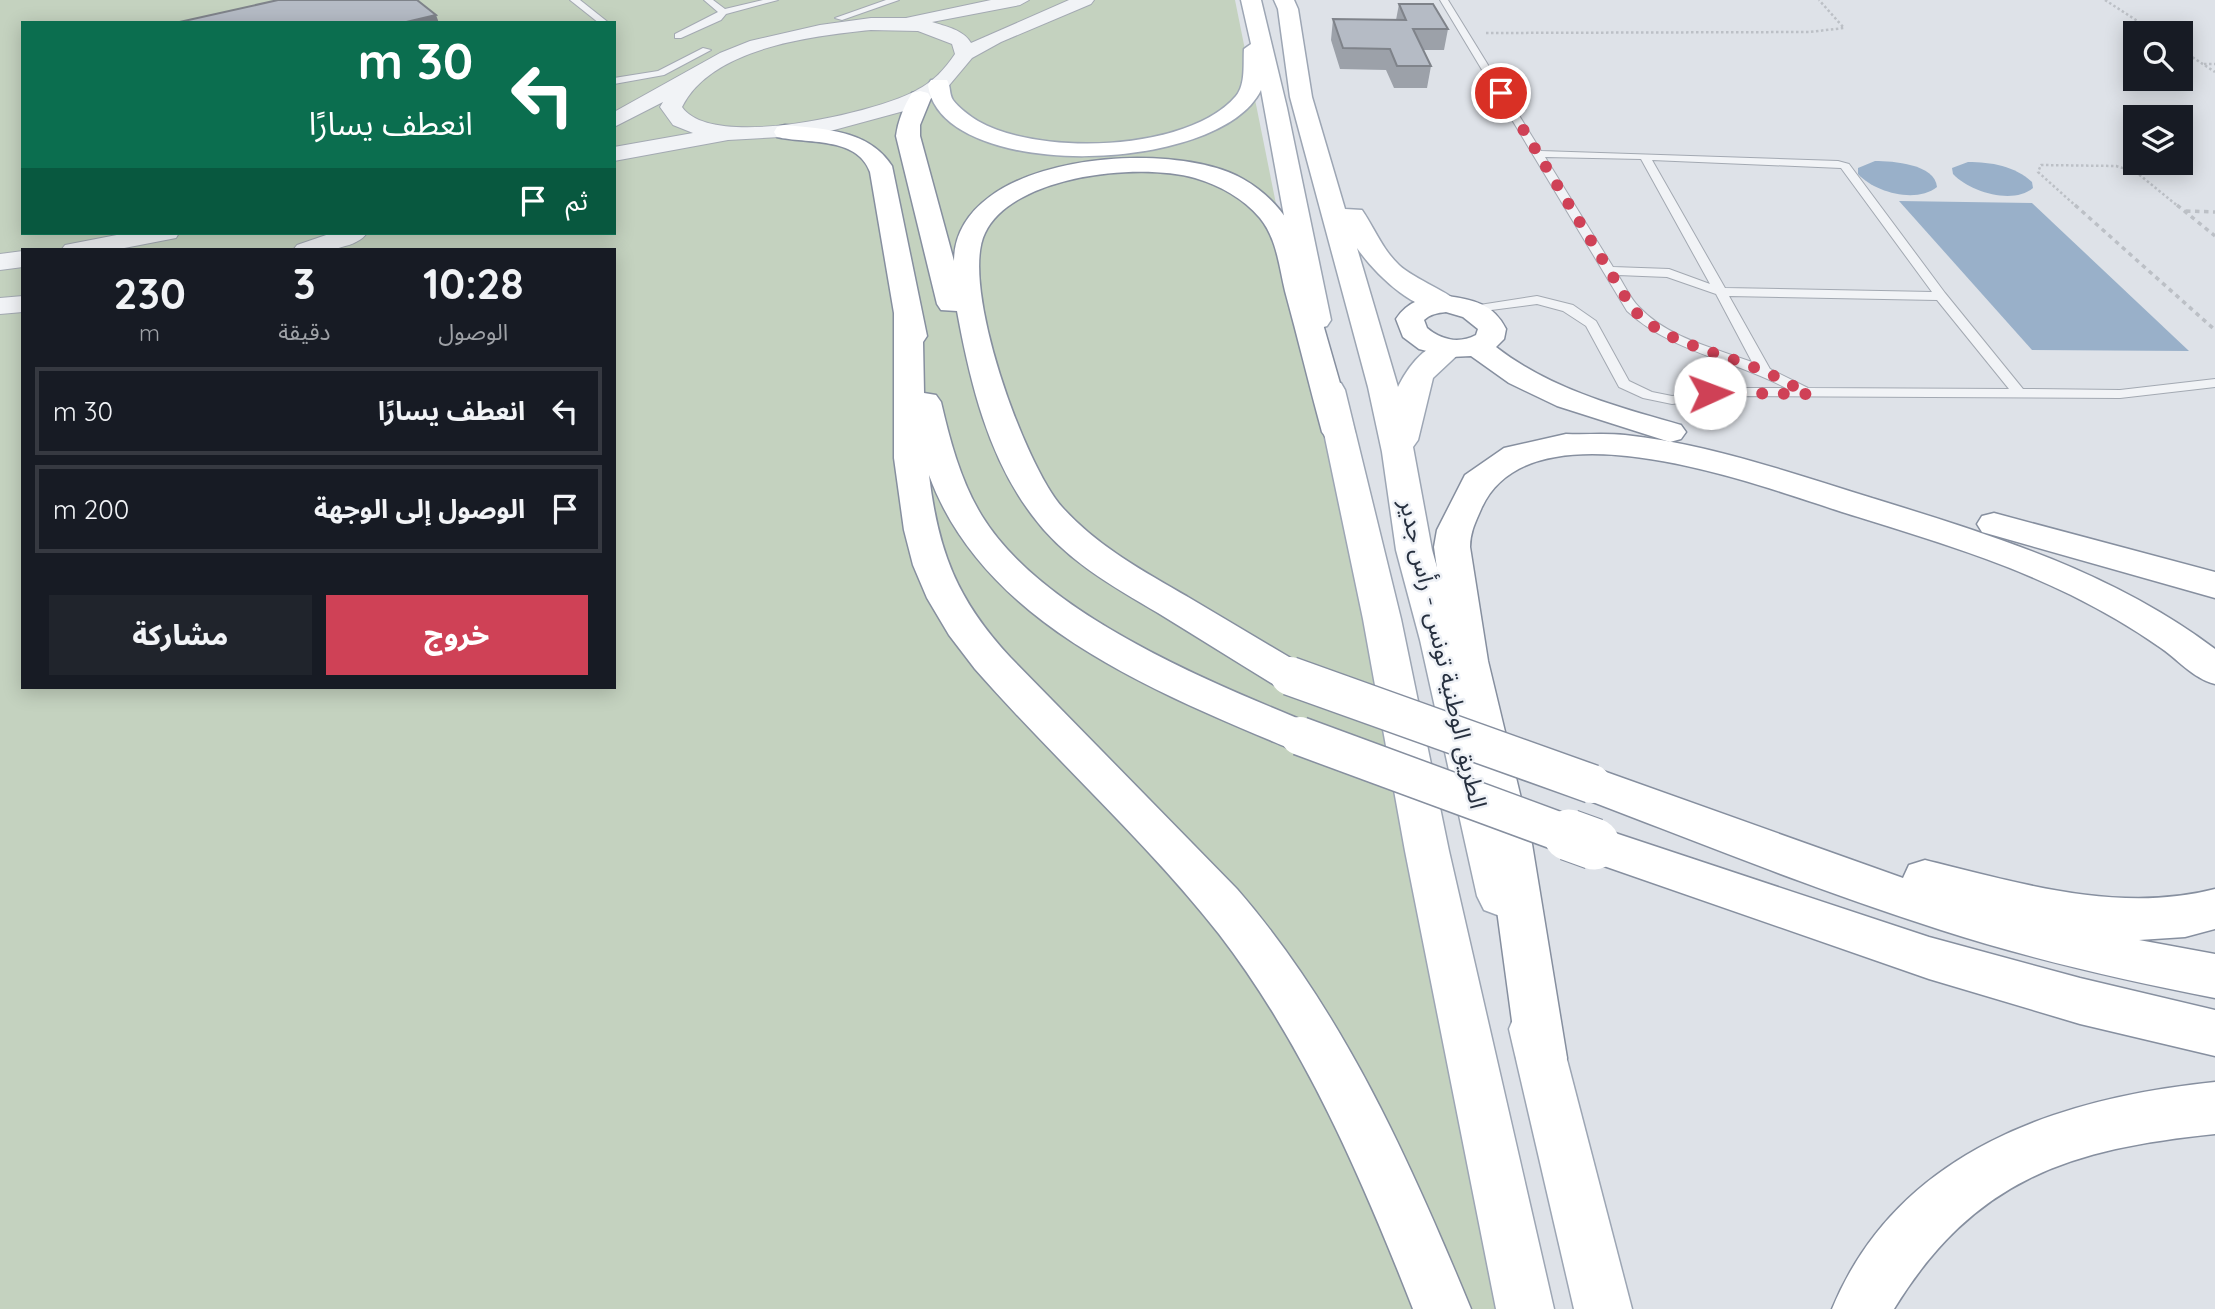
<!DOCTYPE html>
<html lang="ar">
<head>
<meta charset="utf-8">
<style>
	:root { --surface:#171b24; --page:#20242c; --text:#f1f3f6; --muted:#9ea1a6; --line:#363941; --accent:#cf4156 }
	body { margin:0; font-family:Quicksand,"Noto Sans Arabic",sans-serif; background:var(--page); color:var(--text); direction:rtl; height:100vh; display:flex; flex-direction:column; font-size:26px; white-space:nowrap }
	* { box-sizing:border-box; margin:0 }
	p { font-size:23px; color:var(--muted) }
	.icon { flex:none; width:38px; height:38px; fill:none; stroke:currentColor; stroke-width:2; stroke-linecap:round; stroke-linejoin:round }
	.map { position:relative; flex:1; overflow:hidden; direction:ltr }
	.details { position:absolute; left:21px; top:248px; width:595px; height:441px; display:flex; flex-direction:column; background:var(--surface); border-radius:0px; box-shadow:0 4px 18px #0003; direction:rtl }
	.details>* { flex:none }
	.banner { position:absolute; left:21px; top:21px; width:595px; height:214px; border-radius:0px; box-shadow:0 4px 18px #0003; direction:rtl; background:#0b6e4f; color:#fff; overflow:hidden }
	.controls { position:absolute; left:2123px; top:21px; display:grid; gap:14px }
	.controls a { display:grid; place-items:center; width:70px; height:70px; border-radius:0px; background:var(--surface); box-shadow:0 4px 18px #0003; font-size:35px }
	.pin { position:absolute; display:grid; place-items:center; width:60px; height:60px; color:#fff; margin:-30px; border:4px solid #fff; border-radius:50%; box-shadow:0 2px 7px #0007 }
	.me { position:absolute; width:77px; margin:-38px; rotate:88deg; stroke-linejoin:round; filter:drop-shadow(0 0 5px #0008) }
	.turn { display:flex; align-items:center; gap:24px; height:147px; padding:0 28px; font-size:32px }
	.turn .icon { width:91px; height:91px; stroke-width:2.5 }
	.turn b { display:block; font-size:49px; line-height:60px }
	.then { display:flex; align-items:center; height:66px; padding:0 28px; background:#0003; gap:14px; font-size:26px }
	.eta { display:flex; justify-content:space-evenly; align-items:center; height:119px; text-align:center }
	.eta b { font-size:42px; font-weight:800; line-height:49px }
	.cta { display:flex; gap:14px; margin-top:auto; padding:14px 28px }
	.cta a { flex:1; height:80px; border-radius:0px; background:var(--accent); color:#fff; font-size:28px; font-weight:800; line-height:80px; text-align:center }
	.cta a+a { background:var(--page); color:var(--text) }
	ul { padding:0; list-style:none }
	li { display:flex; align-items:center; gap:21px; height:88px; margin:0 14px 10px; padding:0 14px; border:4px solid var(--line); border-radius:0px }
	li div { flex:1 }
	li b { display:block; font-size:26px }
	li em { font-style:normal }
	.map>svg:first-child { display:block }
	.green { fill:#c4d2bf; fill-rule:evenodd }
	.water { fill:#99b0c9 }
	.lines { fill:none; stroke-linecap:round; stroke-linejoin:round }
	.service-casing { stroke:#a3a9b2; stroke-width:2 }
	.minor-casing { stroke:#a3a9b2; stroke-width:2 }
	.primary-casing { stroke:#9da6b4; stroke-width:3 }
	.trunk-casing { stroke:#868f9f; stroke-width:3 }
	.path-far1 { stroke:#bcc0c6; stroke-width:2.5; stroke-dasharray:2.5 2.5; stroke-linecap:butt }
	.path { stroke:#bcc0c6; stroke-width:3.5; stroke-dasharray:4.5 4.5; stroke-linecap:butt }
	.service { fill:#f1f3f6; fill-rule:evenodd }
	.minor { fill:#f1f3f6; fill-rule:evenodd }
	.primary { fill:#fff; fill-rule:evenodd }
	.trunk { fill:#fff; fill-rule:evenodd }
	.trunk-bridge-far1-casing { stroke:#868f9f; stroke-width:41; stroke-linecap:butt }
	.trunk-bridge-casing { stroke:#868f9f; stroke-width:53; stroke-linecap:butt }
	.trunk-bridge-far1 { stroke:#fff; stroke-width:38 }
	.trunk-bridge { stroke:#fff; stroke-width:51 }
	.wall { fill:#9ca1a9 }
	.shaded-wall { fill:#7f838a }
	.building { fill:#b5bbc5; stroke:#7f838a; stroke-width:2 }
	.route { stroke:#cf4156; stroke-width:12; stroke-dasharray:0 21.6 }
	.labels { text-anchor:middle; stroke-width:5; stroke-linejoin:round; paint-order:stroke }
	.street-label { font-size:24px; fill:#27303f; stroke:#eef1f6 }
</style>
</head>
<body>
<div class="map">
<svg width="2215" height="1309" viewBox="0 0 2215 1309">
	<rect width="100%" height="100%" fill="#dee2e8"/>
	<!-- green -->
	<path class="green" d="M0,0H1235L1276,204L1356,561L1499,1309H0ZM23,23H614V233H23ZM23,250H614V688H23Z"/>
	<!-- water -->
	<g class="water">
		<path d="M1875,161C1893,161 1935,164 1937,187C1916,204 1874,192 1858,174V168Z"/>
		<path d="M1968,162C1991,162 2015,166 2032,182L2033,188C2013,205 1970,192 1953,174L1952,168Z"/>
		<path d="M1899,201L2032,203L2189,351L2032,350Z"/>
	</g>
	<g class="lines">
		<!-- service casing -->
		<g class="service-casing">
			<g id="service">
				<path d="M570,0H580L609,23H599Z"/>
				<path d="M704,0H713L725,9L763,0H778L726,14L721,20L681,38H675V34L718,12Z"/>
				<path d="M886,0H899L842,20L835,18Z"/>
				<path d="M1440,0H1448L1541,151L1838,161L1849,164L1945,293L2023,389L2120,390L2215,379V387L2120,398L1738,396L1672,404L1643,398L1619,387L1586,326L1563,311L1537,304L1468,313L1467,310L1473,306L1537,296L1573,305L1596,321L1629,381L1652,392L1672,396L1738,388H1786C1734,360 1671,352 1627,311ZM1545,157L1641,159L1710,284L1669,269L1613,267ZM1652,160L1841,168L1932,292L1725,288ZM1618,275L1667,277L1716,294L1752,362C1714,348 1668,338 1639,307C1630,298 1625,286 1618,275ZM1729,296L1937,300L2009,389L1808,388L1770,369Z"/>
				<path d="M703,48L711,50L664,75L614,84V78L658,71Z"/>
			</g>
		</g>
		<!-- minor casing -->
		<g class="minor-casing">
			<g id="minor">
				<path d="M991,0H1029L1020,5L932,22C945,26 964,30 971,43L1069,0H1094L1091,4L1001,42L972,58L946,89L925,102L904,111L834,130L799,136L728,140L614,161V147L693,133L673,125L660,107L663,102L614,127V112L720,53L750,41L820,25L871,18H906ZM871,30L918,31L952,44L955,54C945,69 933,82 917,90C876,113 712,151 682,107C711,48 811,36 871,30Z"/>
				<path d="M127,233H179L176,238L114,250H61L65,245Z"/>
				<path d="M332,233H367C355,251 313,251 293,250L297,245Z"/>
				<path d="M23,251V267L0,270V254Z"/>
				<path d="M23,296V312L0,314V298Z"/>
			</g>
		</g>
		<!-- primary casing -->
		<g class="primary-casing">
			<g id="primary">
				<path d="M1241,0H1261L1287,108L1331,320L1327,326L1317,329L1307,326L1303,320L1261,90C1220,175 941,183 928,85L931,80H947C951,87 949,94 953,100C958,107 971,117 978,121C1039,156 1188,152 1236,96C1246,84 1243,63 1244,49L1251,44Z"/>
				<path d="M1274,0H1294L1298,9L1312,97L1345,209L1362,210C1375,229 1382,249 1399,265C1414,279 1453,294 1460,304L1456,310C1420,319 1376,275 1357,248L1398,387C1409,364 1432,335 1460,342L1465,348L1433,378L1418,440L1413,447L1432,550L1458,640L1523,896L1516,910L1500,916L1484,910L1477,896L1420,640L1396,550L1382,452L1368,387L1290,97L1278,9Z"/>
				<path d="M1330,381L1341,383L1345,390L1401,619L1449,851L1554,1309H1496L1405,851L1363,619L1315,390L1319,383Z"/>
				<path d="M1534,1006L1552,1012L1559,1029L1632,1309H1574L1509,1029L1516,1012Z"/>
			</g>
		</g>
		<!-- trunk casing -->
		<g class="trunk-casing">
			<g id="trunk">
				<path d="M920,91L928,93L931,98L920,125V136L954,261C955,153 1172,138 1243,179C1271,195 1292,220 1302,251L1354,432L1349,439L1338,442L1327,439L1322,432C1309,385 1298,338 1285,291C1279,266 1277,239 1260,218C1243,198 1219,185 1195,178C1139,162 1013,175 985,233C959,285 1025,466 1062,507C1097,546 1143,571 1188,597C1227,620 1265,643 1304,666L1310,676L1304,686L1290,691L1276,686C1237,662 1197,637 1158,613C1112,586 1064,559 1032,515C988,457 970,382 957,311L941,310L937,304L896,136C898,121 904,106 912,93Z"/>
				<path d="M785,125C825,129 869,130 892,166L927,336L923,342L924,393L936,395L941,402C950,441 961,482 982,516C1043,615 1210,682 1314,725L1320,736L1314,747L1300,752L1286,747C1151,690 983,623 929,475C938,551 957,600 1010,657L1237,889C1343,1011 1410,1161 1471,1309H1413C1362,1179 1305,1046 1219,934C1145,840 1054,759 975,669L949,635L927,598L913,565L904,530L894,458V313L870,172C857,136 806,144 777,137L774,132L777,127Z"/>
				<path d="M1446,296C1472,299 1494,304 1506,329L1504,339L1496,347C1550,389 1617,407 1681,425L1686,432L1681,439L1670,442L1557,406L1509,383L1471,356L1450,357L1419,349L1403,337L1396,319C1408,301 1425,296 1446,296ZM1446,312L1463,317L1478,329L1476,335C1459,344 1441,340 1427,328L1424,320C1431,314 1437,313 1446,312Z"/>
				<path d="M1566,434C1585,435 1605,433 1625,435C1709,444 1791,473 1872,498C1992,535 2113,572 2215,649V684C2192,678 2178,659 2158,646C2131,627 2101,610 2071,595C1998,559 1919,536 1842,512C1758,485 1533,399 1482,507C1476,521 1470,532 1470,547L1488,661L1532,844L1567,1058L1560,1075L1542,1082L1524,1075L1517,1058L1488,844L1450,661L1434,547L1437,530L1465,475L1504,448Z"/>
				<path d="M1994,513L2215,572V598L1982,532L1977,524L1982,516Z"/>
				<path d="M1592,767L1903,878L1909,865L1925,860C2019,883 2119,914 2215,889V929L2185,937L2139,940L2215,954V998C2123,980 2031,959 1941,930C1818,891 1698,842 1577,796L1571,784L1577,772Z"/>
				<path d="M1594,826L1929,937L2080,978L2215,1010V1056L2080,1024L1929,979L1578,857L1572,844L1578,831Z"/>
				<path d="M2215,1082V1134C2069,1149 1974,1179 1894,1309H1832C1897,1151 2058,1098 2215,1082Z"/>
			</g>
		</g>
		<!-- path-far1 -->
		<g class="path-far1">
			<path d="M2105,0L2156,33"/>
			<path d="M1486,33L1809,32L1844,28L1819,0"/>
			<path d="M2180,49L2215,72"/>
			<path d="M2204,64H2215"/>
			<path d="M2077,207L2038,172L2041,165L2116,166L2136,172L2179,207"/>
		</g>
		<!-- path -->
		<g class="path">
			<path d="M2075,205L2215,330"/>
			<path d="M2177,205L2215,236"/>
			<path d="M2186,211L2215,212"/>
		</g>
		<!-- service -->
		<use href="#service" class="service"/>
		<!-- minor -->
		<use href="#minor" class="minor"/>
		<!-- primary -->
		<use href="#primary" class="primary"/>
		<!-- trunk -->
		<use href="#trunk" class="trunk"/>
		<!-- trunk-bridge-far1 casing -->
		<g class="trunk-bridge-far1-casing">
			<g id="trunk-bridge-far1">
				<path d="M1290,676L1592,784"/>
				<path d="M1300,736L1574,837"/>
			</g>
		</g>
		<!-- trunk-bridge casing -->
		<g class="trunk-bridge-casing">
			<path id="trunk-bridge" d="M1569,835L1594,844"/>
		</g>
		<!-- trunk-bridge-far1 -->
		<use href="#trunk-bridge-far1" class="trunk-bridge-far1"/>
		<!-- trunk-bridge -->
		<use href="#trunk-bridge" class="trunk-bridge"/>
	</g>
	<!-- wall -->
	<path class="wall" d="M1399,4L1448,29L1444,50H1423L1431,66L1427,88H1394L1386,70L1340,69L1331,40L1333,19L1396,20Z"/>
	<!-- shaded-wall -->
	<path class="shaded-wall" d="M436,15L439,23H402Z"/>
	<!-- building -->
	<g class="building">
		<path d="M278,0H417L436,15L402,23H175Z"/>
		<path d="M1399,4H1433L1448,29H1413L1431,66H1397L1390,49L1343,48L1333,19L1406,20Z"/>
	</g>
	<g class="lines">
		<!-- route -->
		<path class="route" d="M1501,93L1632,308C1664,344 1721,352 1765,372C1780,378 1794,387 1809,394L1710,393"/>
	</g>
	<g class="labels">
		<!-- street labels -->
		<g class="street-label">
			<text transform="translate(1443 654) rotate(77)" y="8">الطريق الوطنية تونس - رأس جدير</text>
		</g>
	</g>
</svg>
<div class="controls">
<a><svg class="icon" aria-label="search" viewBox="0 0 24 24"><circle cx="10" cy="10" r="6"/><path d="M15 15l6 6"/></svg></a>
<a><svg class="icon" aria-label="layers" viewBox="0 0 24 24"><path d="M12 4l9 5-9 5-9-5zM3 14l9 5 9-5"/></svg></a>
</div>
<div class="pin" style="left:1501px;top:93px;background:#d93025"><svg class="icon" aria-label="arrive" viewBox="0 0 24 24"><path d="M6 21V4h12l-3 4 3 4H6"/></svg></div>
<svg class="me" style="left:1710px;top:393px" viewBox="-20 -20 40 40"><circle r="19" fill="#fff"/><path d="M0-13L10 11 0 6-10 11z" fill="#cf4156"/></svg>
<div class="banner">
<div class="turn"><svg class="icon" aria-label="left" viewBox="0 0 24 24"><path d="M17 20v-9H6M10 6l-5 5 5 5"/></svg><div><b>30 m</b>انعطف يسارًا</div></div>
<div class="then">ثم<svg class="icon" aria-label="arrive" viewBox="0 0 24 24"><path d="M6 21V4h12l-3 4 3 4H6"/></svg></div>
</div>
<section class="details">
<div class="eta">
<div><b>10:28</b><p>الوصول</p></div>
<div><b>3</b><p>دقيقة</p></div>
<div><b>230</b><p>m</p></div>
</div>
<ul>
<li><svg class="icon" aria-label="left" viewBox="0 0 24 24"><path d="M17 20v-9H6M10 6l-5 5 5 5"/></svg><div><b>انعطف يسارًا</b></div><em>30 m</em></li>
<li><svg class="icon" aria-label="arrive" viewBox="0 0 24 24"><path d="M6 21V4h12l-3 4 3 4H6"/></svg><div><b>الوصول إلى الوجهة</b></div><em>200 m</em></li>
</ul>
<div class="cta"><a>خروج</a><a>مشاركة</a></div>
</section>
</div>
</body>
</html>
